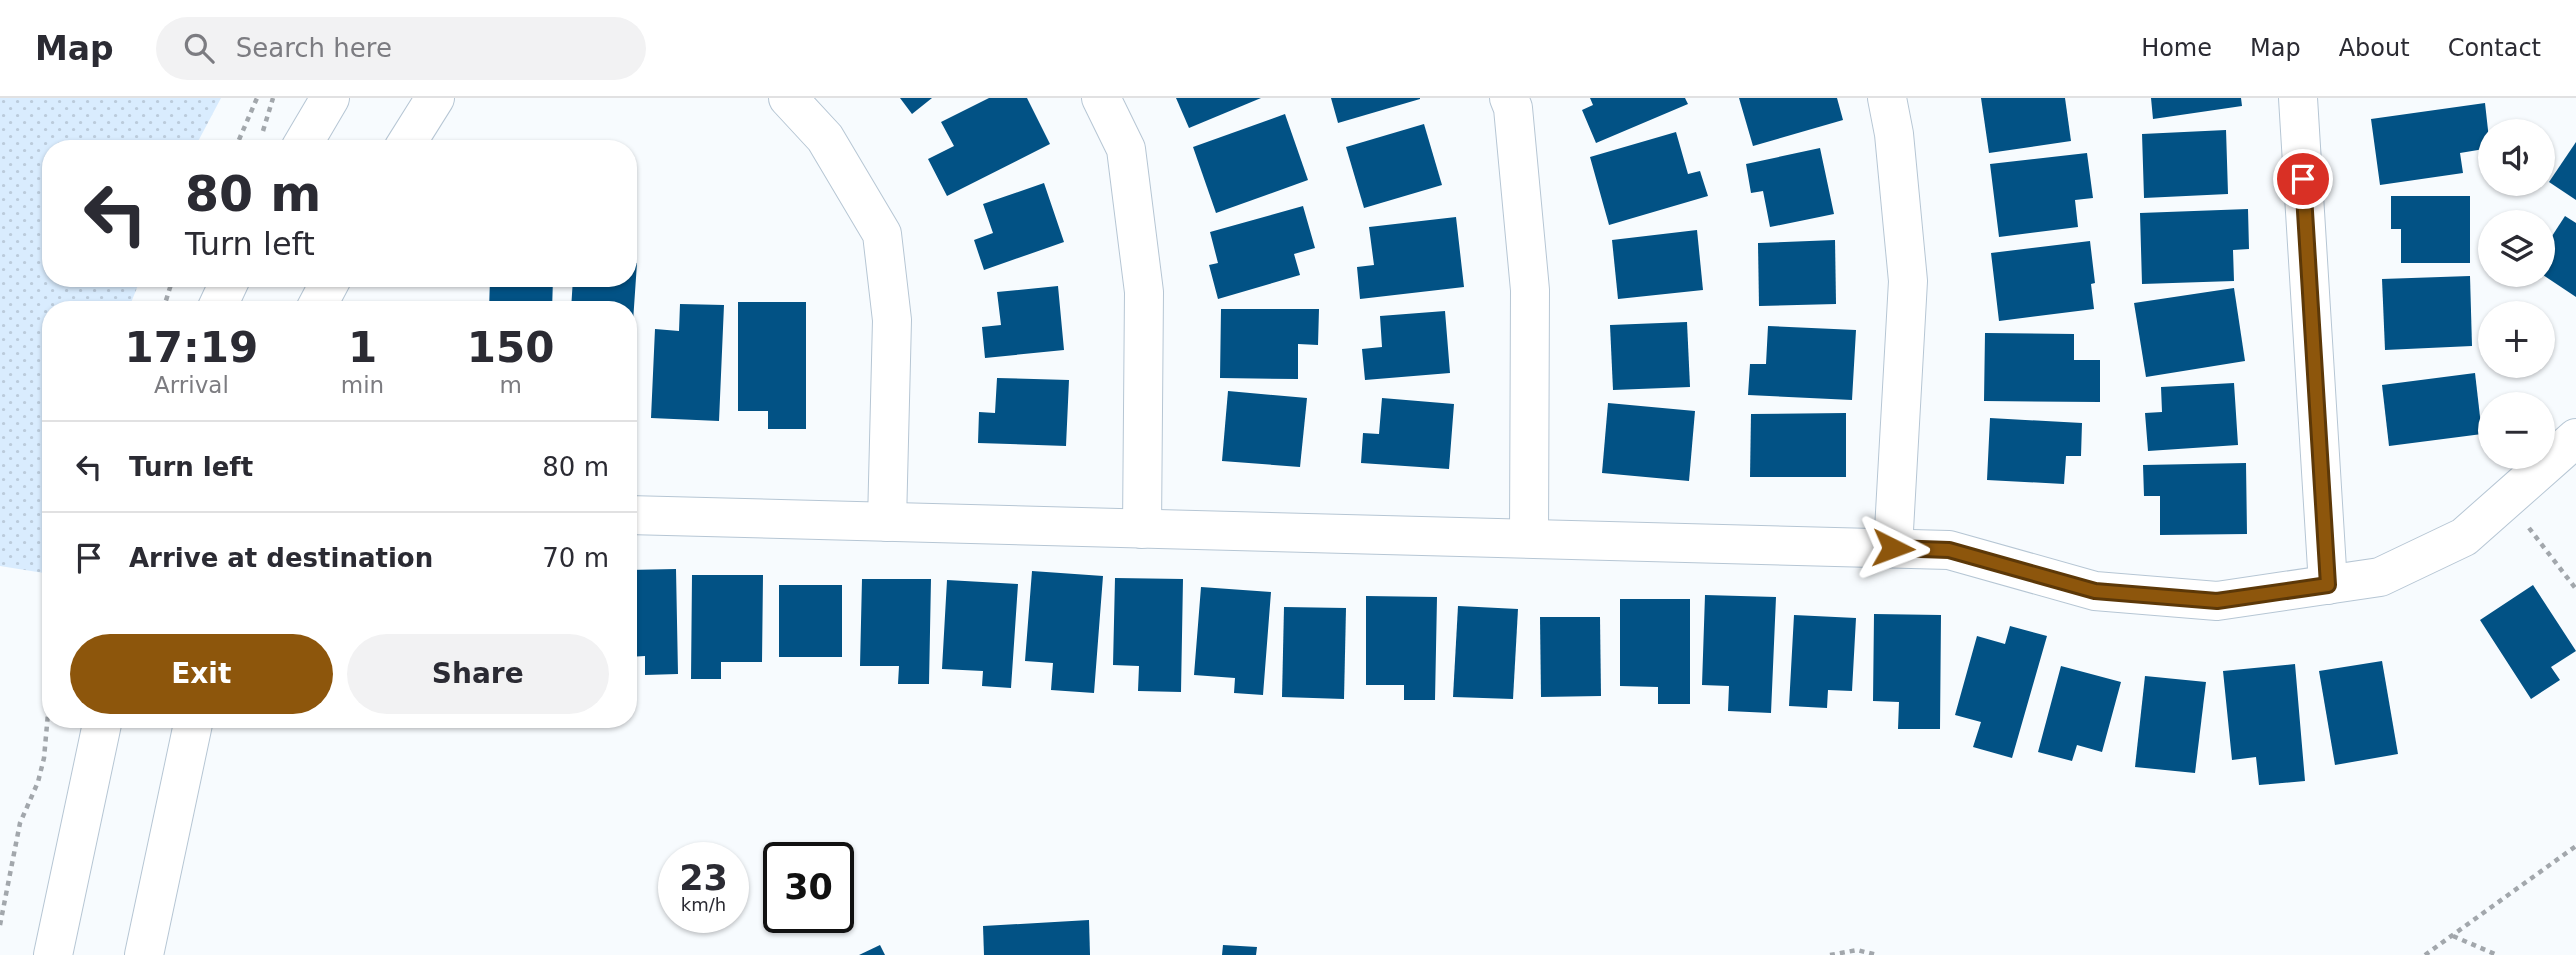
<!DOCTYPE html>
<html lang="en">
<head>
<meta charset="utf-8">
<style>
	:root { --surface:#fff; --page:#f2f2f3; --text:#2b2b33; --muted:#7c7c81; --line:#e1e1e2; --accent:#8d560c }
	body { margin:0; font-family:"DejaVu Sans",sans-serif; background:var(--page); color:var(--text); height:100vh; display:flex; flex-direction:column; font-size:26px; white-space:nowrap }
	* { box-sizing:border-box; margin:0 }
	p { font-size:23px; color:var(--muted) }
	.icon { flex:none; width:38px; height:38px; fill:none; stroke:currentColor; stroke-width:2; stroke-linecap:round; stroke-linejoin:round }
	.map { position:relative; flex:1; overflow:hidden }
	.panel { position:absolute; left:42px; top:203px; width:595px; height:427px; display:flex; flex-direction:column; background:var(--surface); border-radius:28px; box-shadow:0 2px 5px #0004 }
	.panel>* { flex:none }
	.hud { position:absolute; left:42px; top:42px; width:595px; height:147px; border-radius:28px; box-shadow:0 2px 5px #0004; background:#fff; color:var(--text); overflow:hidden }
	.controls { position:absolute; left:2478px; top:21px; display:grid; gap:14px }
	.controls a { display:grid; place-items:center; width:77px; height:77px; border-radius:50%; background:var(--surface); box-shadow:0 2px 5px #0004; font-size:35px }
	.speed { position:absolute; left:658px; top:744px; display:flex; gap:14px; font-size:35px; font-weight:700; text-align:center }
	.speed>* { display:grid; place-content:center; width:91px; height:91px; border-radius:50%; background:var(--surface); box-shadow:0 2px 5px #0004; line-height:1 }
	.speed small { font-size:18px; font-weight:400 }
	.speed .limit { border:4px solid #111; border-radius:10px; background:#fff; color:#111 }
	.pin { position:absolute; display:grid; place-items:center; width:60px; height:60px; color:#fff; margin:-30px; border:4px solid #fff; border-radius:50%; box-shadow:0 2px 7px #0007 }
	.me { position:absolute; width:77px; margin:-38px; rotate:93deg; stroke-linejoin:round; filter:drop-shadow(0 0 5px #0008) }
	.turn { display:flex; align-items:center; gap:24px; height:147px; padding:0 28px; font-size:32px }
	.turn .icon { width:91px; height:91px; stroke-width:2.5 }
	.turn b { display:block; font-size:49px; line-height:60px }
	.eta { display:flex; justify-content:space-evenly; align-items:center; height:119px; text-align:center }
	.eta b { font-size:42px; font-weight:700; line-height:49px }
	.cta { display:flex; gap:14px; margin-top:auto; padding:14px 28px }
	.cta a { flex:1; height:80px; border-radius:42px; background:var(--accent); color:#fff; font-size:28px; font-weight:700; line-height:80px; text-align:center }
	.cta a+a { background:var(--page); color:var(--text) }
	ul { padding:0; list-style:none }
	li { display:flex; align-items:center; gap:21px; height:91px; padding:0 28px; border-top:2px solid var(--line) }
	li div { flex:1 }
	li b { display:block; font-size:26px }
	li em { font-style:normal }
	header { display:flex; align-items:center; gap:42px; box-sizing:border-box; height:98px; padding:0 35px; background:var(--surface); border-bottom:2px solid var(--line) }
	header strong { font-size:33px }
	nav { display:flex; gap:38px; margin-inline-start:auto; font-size:24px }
	.search { width:490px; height:63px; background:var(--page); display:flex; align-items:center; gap:18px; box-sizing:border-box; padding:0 24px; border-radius:38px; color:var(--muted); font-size:26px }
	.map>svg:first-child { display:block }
	.grass { fill:url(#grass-dots) }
	.building { fill:#025285 }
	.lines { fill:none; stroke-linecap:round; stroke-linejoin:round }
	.minor-casing { stroke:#b6c6d4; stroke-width:40 }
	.secondary-casing { stroke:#b6c6d4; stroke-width:40 }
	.path { stroke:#a2a7ac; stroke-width:4.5; stroke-dasharray:5 5; stroke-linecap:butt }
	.minor { stroke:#fff; stroke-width:38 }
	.secondary { stroke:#fff; stroke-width:38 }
	.route-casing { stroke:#5c3808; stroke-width:18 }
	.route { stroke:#8d560c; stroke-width:12 }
</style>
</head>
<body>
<header>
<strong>Map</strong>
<div class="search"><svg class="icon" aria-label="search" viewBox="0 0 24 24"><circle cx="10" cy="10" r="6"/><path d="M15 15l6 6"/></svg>Search here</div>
<nav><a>Home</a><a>Map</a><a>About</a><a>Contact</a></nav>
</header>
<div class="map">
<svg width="2576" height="857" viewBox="0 0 2576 857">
	<defs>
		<pattern id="grass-dots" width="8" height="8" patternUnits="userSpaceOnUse" patternTransform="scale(1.75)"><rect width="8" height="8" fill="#d9ecfe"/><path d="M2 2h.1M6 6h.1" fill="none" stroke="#bbcbdb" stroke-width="1.8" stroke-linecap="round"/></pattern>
	</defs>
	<rect width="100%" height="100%" fill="#f7fbfe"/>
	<!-- grass -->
	<path class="grass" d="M0,0H221L194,51H51V180H141L128,212H51L50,476L0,468Z"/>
	<!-- building -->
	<g class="building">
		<path d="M900,0H932L912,16Z"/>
		<path d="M989,0H1027L1050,46L947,98L928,61L954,48L941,24Z"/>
		<path d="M1176,0H1261L1189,30Z"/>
		<path d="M1331,0H1420V1L1338,25Z"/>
		<path d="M1590,0H1685L1688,6L1596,45L1582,12L1593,7Z"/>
		<path d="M1739,0H1837L1843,22L1753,48Z"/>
		<path d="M1981,0H2065L2071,43L1989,55Z"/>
		<path d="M2151,0H2241L2242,8L2153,21Z"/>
		<path d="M2485,5L2490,50L2460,55L2463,75L2380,87L2371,21Z"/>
		<path d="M1285,16L1308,82L1216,115L1193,49Z"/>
		<path d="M1424,26L1442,87L1364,110L1346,49Z"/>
		<path d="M2226,32L2228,96L2144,100L2142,36Z"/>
		<path d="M1676,34L1688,76L1700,73L1708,98L1609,127L1590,59Z"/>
		<path d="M2576,44V102L2549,84Z"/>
		<path d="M1820,50L1834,116L1770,129L1763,93L1751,95L1746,66Z"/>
		<path d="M2087,55L2093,100L2075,102L2078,129L1999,139L1990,66Z"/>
		<path d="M1044,85L1064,144L984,172L974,142L993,135L983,106Z"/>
		<path d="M2391,98H2470V165H2401V131H2391Z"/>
		<path d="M1303,108L1315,150L1294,156L1300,177L1218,201L1209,167L1218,165L1210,134Z"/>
		<path d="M2248,111L2249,151L2233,152L2234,183L2142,186L2140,115Z"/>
		<path d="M2565,118L2576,125V199L2543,177V152Z"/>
		<path d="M1456,119L1464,189L1360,201L1357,169L1374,167L1369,129Z"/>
		<path d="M1697,132L1703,192L1618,201L1612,142Z"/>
		<path d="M1835,142L1836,206L1759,208L1758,145Z"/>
		<path d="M2090,143L2095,185L2091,186L2094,211L1999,223L1991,155Z"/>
		<path d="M628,164L637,165L631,253H628V212H571L573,180H628Z"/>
		<path d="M2470,178L2472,248L2385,252L2382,181Z"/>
		<path d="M490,180H553L552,212H489Z"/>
		<path d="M1058,188L1064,252L985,260L982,229L1001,227L997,194Z"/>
		<path d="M2234,190L2245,263L2146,279L2134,205Z"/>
		<path d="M738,204H806V331H768V313H738Z"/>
		<path d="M680,206L724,207L719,323L651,320L655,231L679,233Z"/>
		<path d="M1221,211H1319L1318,247L1298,246V281L1220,280Z"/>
		<path d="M1445,213L1450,275L1365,282L1362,251L1382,249L1380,218Z"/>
		<path d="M1687,224L1690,289L1613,292L1610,227Z"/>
		<path d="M1768,228L1856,232L1852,302L1748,297L1750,266H1766Z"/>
		<path d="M1985,235L2074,236V262H2100V304L1984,303Z"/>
		<path d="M2475,275L2482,336L2389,348L2382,287Z"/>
		<path d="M997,280L1069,282L1066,348L978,345L979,314L995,315Z"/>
		<path d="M2234,285L2238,347L2148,353L2145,315L2162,314L2161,289Z"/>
		<path d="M1228,293L1307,300L1300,369L1222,363Z"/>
		<path d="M1382,300L1454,306L1449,371L1361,365L1363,335L1379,336Z"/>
		<path d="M1608,305L1695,313L1689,383L1602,375Z"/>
		<path d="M1846,315V379H1750L1751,316Z"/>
		<path d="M1990,320L2082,325L2081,358H2066L2064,386L1987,382Z"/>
		<path d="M2246,365L2247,436L2160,437V398H2144L2143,367Z"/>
		<path d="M676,471L678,576L645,577V558L628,559V472Z"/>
		<path d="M1032,473L1103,478L1094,595L1051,592L1053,565L1025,563Z"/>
		<path d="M692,477H763L762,564H721V581H691Z"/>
		<path d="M1115,480L1183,481L1181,594L1138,593L1139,568L1113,567Z"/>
		<path d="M862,481H931L929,586H898L899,568H860Z"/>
		<path d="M947,482L1018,486L1011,590L982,588L983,573L942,571Z"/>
		<rect x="779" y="487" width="63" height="72"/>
		<path d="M2533,487L2576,553L2551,569L2560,582L2531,601L2480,522Z"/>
		<path d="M1201,489L1271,494L1263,597L1234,595L1235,580L1194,577Z"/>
		<path d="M1705,497L1776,499L1771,615L1728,613L1729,588L1702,587Z"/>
		<path d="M1366,498L1437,499L1435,602H1404V587H1366Z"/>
		<path d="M1620,501H1690V606H1658V589L1620,588Z"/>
		<path d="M1458,508L1518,511L1513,601L1453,599Z"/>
		<path d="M1284,509L1346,510L1344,601L1282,599Z"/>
		<path d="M1874,516L1941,517L1940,631H1898L1899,604L1873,603Z"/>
		<path d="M1794,517L1856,520L1852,593L1828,592L1827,610L1789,608Z"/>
		<path d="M1540,519H1600L1601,598L1541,599Z"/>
		<path d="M2010,528L2047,538L2012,660L1973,649L1981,624L1955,617L1977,538L2005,546Z"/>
		<path d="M2382,563L2398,656L2335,667L2319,573Z"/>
		<path d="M2295,566L2305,683L2259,687L2256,659L2232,662L2223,573Z"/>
		<path d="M2061,568L2121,584L2102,654L2077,647L2072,663L2038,654Z"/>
		<path d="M2145,578L2206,584L2195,675L2135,669Z"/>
		<path d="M1089,822L1090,857H984L983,828Z"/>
		<path d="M880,847L885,857H859Z"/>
		<path d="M1223,847L1257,849L1256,857H1222Z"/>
	</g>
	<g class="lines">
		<!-- minor casing -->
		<g class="minor-casing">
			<g id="minor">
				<path d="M788,0L825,40L882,136L892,222L887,424"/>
				<path d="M1101,0L1126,51L1144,194L1142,431"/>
				<path d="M1509,0L1513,10L1530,192L1529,440"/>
				<path d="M1887,0L1894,36L1908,183L1893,450"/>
				<path d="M2298,0L2328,487"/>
				<path d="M628,417L1949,452L2095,493L2217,503L2380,479L2464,439L2576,340"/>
			</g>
		</g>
		<!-- secondary casing -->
		<g class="secondary-casing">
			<g id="secondary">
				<path d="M300,51L330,0"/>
				<path d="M403,51L435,0"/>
				<path d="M216,212L231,180"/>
				<path d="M315,212L332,180"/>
				<path d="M53,857L103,621"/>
				<path d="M144,857L194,621"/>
			</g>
		</g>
		<!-- path -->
		<g class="path">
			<path d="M263,33L273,0"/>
			<path d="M235,51L257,0"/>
			<path d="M163,212L173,180"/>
			<path d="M2529,430L2576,491"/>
			<path d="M0,827L20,725L38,684L44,660L51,582"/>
			<path d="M2453,838L2497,857"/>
			<path d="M1830,857L1857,852L1877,857"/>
			<path d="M2425,857L2576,748"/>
		</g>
		<!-- minor -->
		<use href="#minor" class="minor"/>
		<!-- secondary -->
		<use href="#secondary" class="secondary"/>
	</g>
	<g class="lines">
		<!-- route casing -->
		<g class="route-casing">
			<path id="route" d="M1893,450L1949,452L2095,493L2217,503L2328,487L2303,81"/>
		</g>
		<!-- route -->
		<use href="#route" class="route"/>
	</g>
</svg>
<div class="controls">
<a><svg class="icon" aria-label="sound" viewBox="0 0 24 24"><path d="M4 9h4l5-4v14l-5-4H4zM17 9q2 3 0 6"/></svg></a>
<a><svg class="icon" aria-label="layers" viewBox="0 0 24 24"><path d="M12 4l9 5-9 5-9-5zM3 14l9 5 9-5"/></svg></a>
<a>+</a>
<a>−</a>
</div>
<div class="speed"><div>23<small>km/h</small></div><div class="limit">30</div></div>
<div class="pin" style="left:2303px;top:81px;background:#d93025"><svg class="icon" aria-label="arrive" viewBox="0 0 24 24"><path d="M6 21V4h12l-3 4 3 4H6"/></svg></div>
<svg class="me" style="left:1893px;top:450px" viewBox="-20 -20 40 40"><path d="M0-17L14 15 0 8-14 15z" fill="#8d560c" stroke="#fff" stroke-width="4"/></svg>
<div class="hud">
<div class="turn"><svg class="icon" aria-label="left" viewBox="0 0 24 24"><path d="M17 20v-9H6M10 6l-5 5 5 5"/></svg><div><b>80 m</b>Turn left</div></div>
</div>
<section class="panel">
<div class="eta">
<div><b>17:19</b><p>Arrival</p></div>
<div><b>1</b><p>min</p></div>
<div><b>150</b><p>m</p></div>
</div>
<ul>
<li><svg class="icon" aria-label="left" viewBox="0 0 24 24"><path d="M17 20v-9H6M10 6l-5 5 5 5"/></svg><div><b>Turn left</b></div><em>80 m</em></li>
<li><svg class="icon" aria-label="arrive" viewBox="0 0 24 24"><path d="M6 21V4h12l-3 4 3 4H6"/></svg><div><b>Arrive at destination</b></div><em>70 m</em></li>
</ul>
<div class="cta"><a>Exit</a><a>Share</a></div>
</section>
</div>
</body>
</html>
